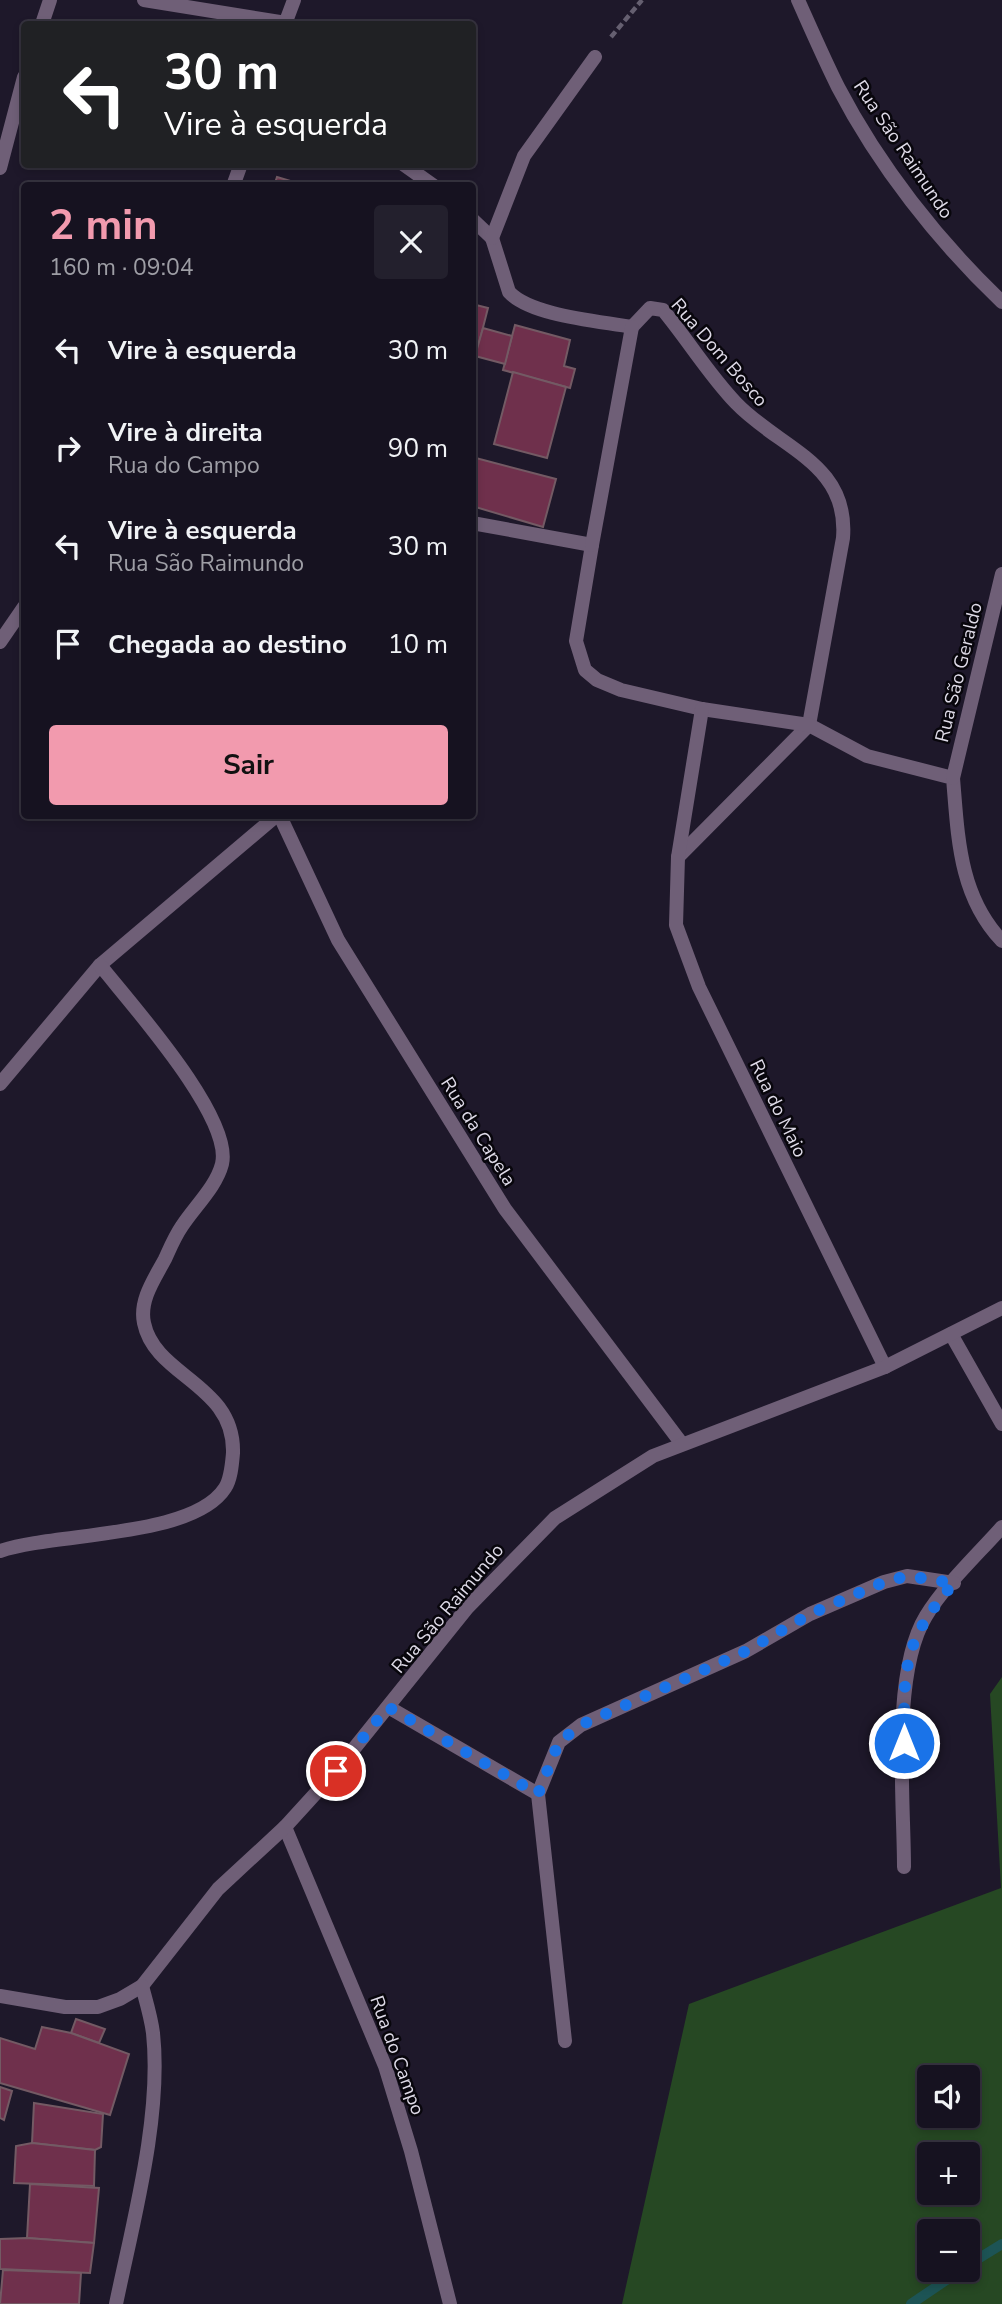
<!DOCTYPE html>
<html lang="pt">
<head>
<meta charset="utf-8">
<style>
	:root { --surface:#161220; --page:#23202d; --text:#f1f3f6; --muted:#9e9ea5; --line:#35323e; --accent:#f29aae }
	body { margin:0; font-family:"Nunito Sans",sans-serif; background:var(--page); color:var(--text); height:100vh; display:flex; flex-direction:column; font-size:26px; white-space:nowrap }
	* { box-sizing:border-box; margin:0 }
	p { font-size:23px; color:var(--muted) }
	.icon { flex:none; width:38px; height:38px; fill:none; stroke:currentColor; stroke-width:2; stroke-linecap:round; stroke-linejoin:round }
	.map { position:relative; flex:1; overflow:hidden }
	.drawer { position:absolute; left:21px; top:182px; width:455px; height:637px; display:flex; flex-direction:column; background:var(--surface); border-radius:7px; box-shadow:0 4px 10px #0003,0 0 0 2px var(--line) }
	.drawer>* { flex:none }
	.top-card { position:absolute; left:21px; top:21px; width:455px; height:147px; border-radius:7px; box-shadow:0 4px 10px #0003,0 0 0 2px var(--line); background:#202124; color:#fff; overflow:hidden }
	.controls { position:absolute; left:917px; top:2065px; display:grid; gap:14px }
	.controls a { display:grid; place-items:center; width:63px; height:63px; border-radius:7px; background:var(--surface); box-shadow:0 4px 10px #0003,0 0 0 2px var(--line); font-size:35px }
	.pin { position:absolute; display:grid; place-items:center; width:60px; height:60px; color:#fff; margin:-30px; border:4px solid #fff; border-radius:50%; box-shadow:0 2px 7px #0007 }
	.me { position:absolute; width:77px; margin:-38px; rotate:0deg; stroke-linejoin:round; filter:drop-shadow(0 0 5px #0008) }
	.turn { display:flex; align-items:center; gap:24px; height:147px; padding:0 28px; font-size:32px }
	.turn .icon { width:91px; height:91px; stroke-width:2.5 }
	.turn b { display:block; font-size:49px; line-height:60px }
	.round { display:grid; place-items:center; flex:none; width:74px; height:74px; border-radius:7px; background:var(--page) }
	.summary { display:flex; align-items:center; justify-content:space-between; height:119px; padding:0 28px }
	h1 { font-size:42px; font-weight:700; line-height:52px; color:var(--accent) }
	.primary-button { display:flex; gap:14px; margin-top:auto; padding:14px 28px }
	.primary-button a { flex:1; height:80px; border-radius:7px; background:var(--accent); color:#111; font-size:28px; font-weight:700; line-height:80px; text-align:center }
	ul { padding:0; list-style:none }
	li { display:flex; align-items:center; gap:21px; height:98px; padding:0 28px }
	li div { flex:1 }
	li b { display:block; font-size:26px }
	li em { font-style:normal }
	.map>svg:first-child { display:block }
	.green { fill:#264823; fill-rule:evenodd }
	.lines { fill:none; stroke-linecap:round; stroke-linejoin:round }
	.stream { stroke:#1d5455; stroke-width:10 }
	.building { fill:#6f304c; stroke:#735a64; stroke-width:2 }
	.path { stroke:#655f70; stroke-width:4.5; stroke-dasharray:7 3.5; stroke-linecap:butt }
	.minor { stroke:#6f5f77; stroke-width:14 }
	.tertiary { stroke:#6f5f77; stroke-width:14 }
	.route { stroke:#1a73e8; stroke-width:12; stroke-dasharray:0 21.6 }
	.labels { text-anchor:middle; stroke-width:5; stroke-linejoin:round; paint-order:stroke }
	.street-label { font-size:19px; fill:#dedae7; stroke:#08060c }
</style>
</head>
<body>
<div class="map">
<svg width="1002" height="2304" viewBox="0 0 1002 2304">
	<rect width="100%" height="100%" fill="#1e182a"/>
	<!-- green -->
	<path class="green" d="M1002,1677V2304H622L689,2004L1001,1888L990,1694ZM929,2077H968V2116H929ZM929,2154H968V2193H929ZM929,2231H968V2270H929Z"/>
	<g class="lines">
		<!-- stream -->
		<g class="stream">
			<path d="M968,2265L1002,2244"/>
			<path d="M911,2304L961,2270"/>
		</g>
	</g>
	<!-- building -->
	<g class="building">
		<path d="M277,177L307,186H274Z"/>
		<path d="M472,304L488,308L477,351L472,349Z"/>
		<path d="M515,325L570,340L564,366L575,369L570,388L503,370Z"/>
		<path d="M483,328L512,336L505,364L475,356Z"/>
		<path d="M513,372L566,387L547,458L494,444Z"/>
		<path d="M472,457L556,479L543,527L472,506Z"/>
		<path d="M76,2019L105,2029L99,2043L71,2033Z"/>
		<path d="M42,2027L71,2033L129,2054L110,2115L0,2083V2038L35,2049Z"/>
		<path d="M0,2087L12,2091L4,2120L0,2118Z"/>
		<path d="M34,2103L103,2114L101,2147L95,2150L32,2143Z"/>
		<path d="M32,2143L95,2150L94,2186L14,2183L16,2146Z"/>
		<path d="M30,2184L99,2188L94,2243L27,2238Z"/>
		<path d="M27,2238L94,2243L90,2273L0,2269V2239Z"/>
		<path d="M3,2270L81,2273L79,2304H0Z"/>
	</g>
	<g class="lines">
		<!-- path -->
		<path class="path" d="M611,37L642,0"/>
		<!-- minor -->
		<g class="minor">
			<path d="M144,0L286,23"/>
			<path d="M798,0C811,29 824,59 838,87C879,166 938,241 1002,302"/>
			<path d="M42,24L50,0"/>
			<path d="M403,164L434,186"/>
			<path d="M0,168L24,77"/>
			<path d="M472,219L492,238"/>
			<path d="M492,238L509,292C531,316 600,321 632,327L650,308L663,310C688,340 709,375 736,403C780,449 849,463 843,538L809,725L678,857"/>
			<path d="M492,238L524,156L595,57"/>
			<path d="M472,523L592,545L576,641L585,670L597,680L621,690L702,709L809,725L867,756L953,778C958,837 959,896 1002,941"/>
			<path d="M592,545L632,327"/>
			<path d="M702,709L678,857L676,925L699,987L885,1367"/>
			<path d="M953,778L1002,574"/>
			<path d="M280,816L338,940L505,1209L682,1444"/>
			<path d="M0,1084L100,965L276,816"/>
			<path d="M951,1334L1002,1424"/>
			<path d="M0,1551C56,1532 193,1538 225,1488C231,1479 232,1464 233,1453C235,1384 155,1377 144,1323C139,1300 155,1278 165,1259C170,1248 175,1236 182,1226C195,1206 216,1187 222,1164C233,1117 130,1003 100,965"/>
			<path d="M388,1707L538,1794"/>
			<path d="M285,1827L385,2066L411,2151L450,2304"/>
			<path d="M904,1867C904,1799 891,1673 926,1616C944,1586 978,1554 1002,1527"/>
			<path d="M0,1996L65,2007H98L120,1999L142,1986L218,1889L285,1827L336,1771L467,1608L555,1518L653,1456L885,1367L1002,1308"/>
			<path d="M565,2041L538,1794L559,1742L581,1725L746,1651L810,1614L884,1582L907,1576L954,1583"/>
			<path d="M116,2304C133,2222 162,2116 153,2033C151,2017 146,2001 142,1986"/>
		</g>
		<!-- tertiary -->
		<g class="tertiary">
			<path d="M285,24L294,0"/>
			<path d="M233,186L241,164"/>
			<path d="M0,642L24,607"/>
		</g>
	</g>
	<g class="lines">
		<!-- route -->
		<path class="route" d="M336,1771L388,1707L538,1794L559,1742L581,1725L746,1651L810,1614L884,1582L907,1576L954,1583C902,1642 904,1668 904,1743"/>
	</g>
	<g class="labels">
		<!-- street labels -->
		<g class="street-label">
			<text transform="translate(904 149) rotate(56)" y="7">Rua São Raimundo</text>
			<text transform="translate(720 352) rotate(49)" y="7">Rua Dom Bosco</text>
			<text transform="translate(958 672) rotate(-76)" y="7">Rua São Geraldo</text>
			<text transform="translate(779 1108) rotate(64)" y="7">Rua do Maio</text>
			<text transform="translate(479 1131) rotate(58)" y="7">Rua da Capela</text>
			<text transform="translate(447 1608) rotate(-50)" y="7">Rua São Raimundo</text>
			<text transform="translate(398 2055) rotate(70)" y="7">Rua do Campo</text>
		</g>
	</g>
</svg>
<div class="controls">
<a><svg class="icon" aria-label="sound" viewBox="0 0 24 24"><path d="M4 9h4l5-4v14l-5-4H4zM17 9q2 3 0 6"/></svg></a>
<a>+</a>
<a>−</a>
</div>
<div class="pin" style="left:336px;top:1771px;background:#d93025"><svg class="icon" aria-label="arrive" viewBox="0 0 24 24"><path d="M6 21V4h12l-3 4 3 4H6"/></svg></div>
<svg class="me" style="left:904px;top:1743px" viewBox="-20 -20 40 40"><circle r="17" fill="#1a73e8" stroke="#fff" stroke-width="3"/><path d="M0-11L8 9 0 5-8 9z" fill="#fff"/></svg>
<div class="top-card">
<div class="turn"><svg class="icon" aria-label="left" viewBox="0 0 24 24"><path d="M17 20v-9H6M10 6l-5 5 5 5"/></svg><div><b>30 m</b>Vire à esquerda</div></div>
</div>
<section class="drawer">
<div class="summary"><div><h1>2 min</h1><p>160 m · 09:04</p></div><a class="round"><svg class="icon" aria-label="close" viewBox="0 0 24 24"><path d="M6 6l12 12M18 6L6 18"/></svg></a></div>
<ul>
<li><svg class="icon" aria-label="left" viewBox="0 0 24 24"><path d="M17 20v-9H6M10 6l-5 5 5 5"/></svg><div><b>Vire à esquerda</b></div><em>30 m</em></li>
<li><svg class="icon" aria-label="right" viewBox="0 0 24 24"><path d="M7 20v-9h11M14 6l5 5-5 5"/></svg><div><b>Vire à direita</b><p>Rua do Campo</p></div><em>90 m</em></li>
<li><svg class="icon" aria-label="left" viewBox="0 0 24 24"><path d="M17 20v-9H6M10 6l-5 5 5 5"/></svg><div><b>Vire à esquerda</b><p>Rua São Raimundo</p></div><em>30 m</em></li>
<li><svg class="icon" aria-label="arrive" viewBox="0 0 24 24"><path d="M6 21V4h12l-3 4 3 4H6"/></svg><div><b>Chegada ao destino</b></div><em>10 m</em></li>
</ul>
<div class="primary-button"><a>Sair</a></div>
</section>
</div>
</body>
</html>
